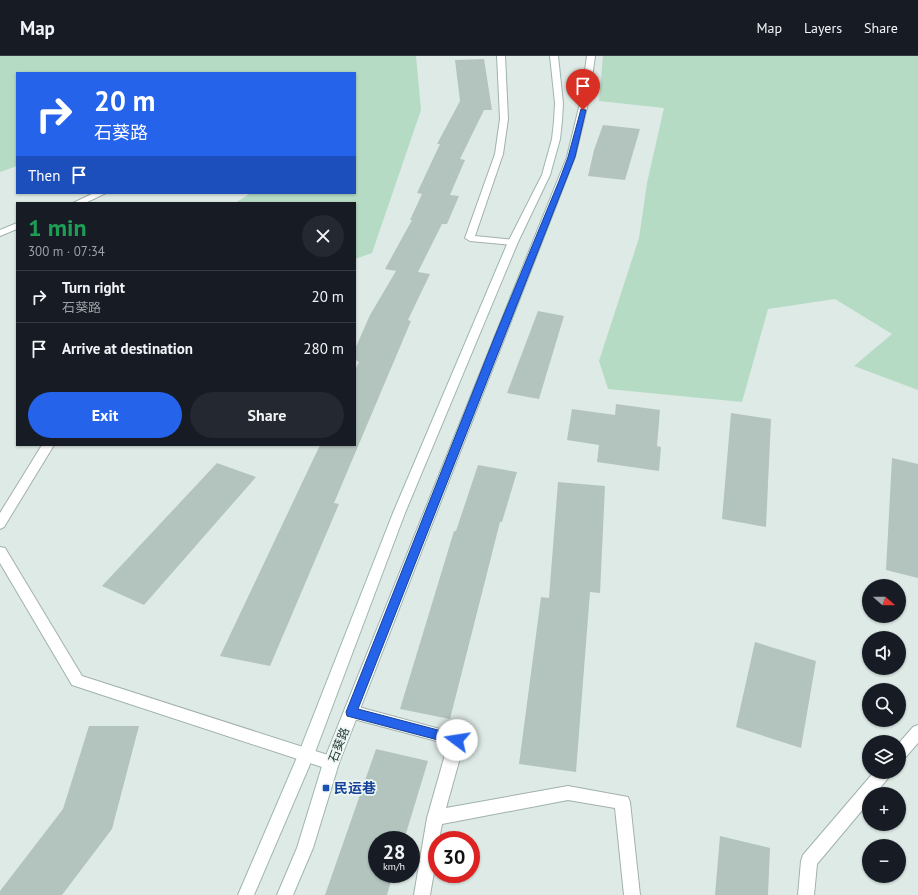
<!DOCTYPE html>
<html lang="en">
<head>
<meta charset="utf-8">
<style>
	:root { --surface:#171b24; --page:#242831; --text:#f1f3f6; --muted:#9ea1a6; --line:#363941; --accent:#2563eb }
	body { margin:0; font-family:"PT Sans","Noto Sans SC",sans-serif; background:var(--page); color:var(--text); height:100vh; display:flex; flex-direction:column; font-size:15px; white-space:nowrap }
	* { box-sizing:border-box; margin:0 }
	p { font-size:13px; color:var(--muted) }
	.icon { flex:none; width:22px; height:22px; fill:none; stroke:currentColor; stroke-width:2; stroke-linecap:round; stroke-linejoin:round }
	.map { position:relative; flex:1; overflow:hidden }
	.side { position:absolute; left:16px; top:146px; width:340px; height:244px; display:flex; flex-direction:column; background:var(--surface); border-radius:0px; box-shadow:0 1px 3px #0004 }
	.side>* { flex:none }
	.banner { position:absolute; left:16px; top:16px; width:340px; height:122px; border-radius:0px; box-shadow:0 1px 3px #0004; background:#2563eb; color:#fff; overflow:hidden }
	.needle { width:26px; rotate:111deg }
	.buttons { position:absolute; left:862px; top:523px; display:grid; gap:8px }
	.buttons a { display:grid; place-items:center; width:44px; height:44px; border-radius:50%; background:var(--surface); box-shadow:0 1px 3px #0004; font-size:20px }
	.speed { position:absolute; left:368px; top:775px; display:flex; gap:8px; font-size:20px; font-weight:700; text-align:center }
	.speed>* { display:grid; place-content:center; width:52px; height:52px; border-radius:50%; background:var(--surface); box-shadow:0 1px 3px #0004; line-height:1 }
	.speed small { font-size:10px; font-weight:400 }
	.speed .limit { border:6px solid #d22; background:#fff; color:#111 }
	.pin { position:absolute; display:grid; place-items:center; width:34px; height:34px; color:#fff; margin:-41px -17px; border-radius:50% 50% 50% 0; rotate:-45deg; box-shadow:0 0 4px #0007 }
	.pin .icon { rotate:45deg }
	.me { position:absolute; width:44px; margin:-22px; rotate:284deg; stroke-linejoin:round; filter:drop-shadow(0 0 3px #0008) }
	.turn { display:flex; align-items:center; gap:14px; height:84px; padding:0 12px; font-size:18px }
	.turn .icon { width:52px; height:52px; stroke-width:2.5 }
	.turn b { display:block; font-size:28px; line-height:34px }
	.then { display:flex; align-items:center; height:38px; padding:0 12px; background:#0003; gap:8px; font-size:15px }
	.round { display:grid; place-items:center; flex:none; width:42px; height:42px; border-radius:21px; background:var(--page) }
	.overview { display:flex; align-items:center; justify-content:space-between; height:68px; padding:0 12px }
	h1 { font-size:24px; font-weight:800; line-height:30px; color:#1e9e55 }
	.cta { display:flex; gap:8px; margin-top:auto; padding:8px 12px }
	.cta a { flex:1; height:46px; border-radius:24px; background:var(--accent); color:#fff; font-size:16px; font-weight:800; line-height:46px; text-align:center }
	.cta a+a { background:var(--page); color:var(--text) }
	ul { padding:0; list-style:none }
	li { display:flex; align-items:center; gap:12px; height:52px; padding:0 12px; border-top:1px solid var(--line) }
	li div { flex:1 }
	li b { display:block; font-size:15px }
	li em { font-style:normal }
	header { display:flex; align-items:center; gap:24px; box-sizing:border-box; height:56px; padding:0 20px; background:var(--surface); border-bottom:1px solid var(--line) }
	header strong { font-size:19px }
	nav { display:flex; gap:22px; margin-inline-start:auto; font-size:14px }
	.map>svg:first-child { display:block }
	.green { fill:#b6dbc4 }
	.building { fill:#b3c4bf }
	.lines { fill:none; stroke-linecap:round; stroke-linejoin:round }
	.lane-casing { stroke:#a1b1ad; stroke-width:2 }
	.street-casing { stroke:#a1b1ad; stroke-width:2 }
	.secondary-casing { stroke:#9db5af; stroke-width:2 }
	.lane { fill:#fff; fill-rule:evenodd }
	.street { fill:#fff; fill-rule:evenodd }
	.secondary { fill:#fff; fill-rule:evenodd }
	.route { fill:#2563eb; stroke:#184099 }
	.transit-dot { fill:#1a4fb4; stroke:#eef6f3; stroke-width:1.5 }
	.labels { text-anchor:middle; stroke-width:3.5; stroke-linejoin:round; paint-order:stroke }
	.street-label { font-size:12px; fill:#1f3935; stroke:#eef6f3 }
	.near-transit-label { font-size:14px; font-weight:bold; fill:#164399; stroke:#eef6f3; text-anchor:start }
</style>
</head>
<body>
<header>
<strong>Map</strong>
<nav><a>Map</a><a>Layers</a><a>Share</a></nav>
</header>
<div class="map">
<svg width="918" height="839" viewBox="0 0 918 839">
	<rect width="100%" height="100%" fill="#deeae6"/>
	<!-- green -->
	<g class="green">
		<path d="M0,0H416L421,54L372,197L355,203V147H235L251,137H355V17H17V110L0,116Z"/>
		<path d="M603,0H918V334L854,310L892,278L835,243L768,253L742,346L608,333L599,305L639,182L647,127L664,52L599,45Z"/>
	</g>
	<!-- building -->
	<g class="building">
		<path d="M484,3L492,54H484L460,103L465,104L450,139L459,140L447,168H442L418,216L430,218L408,264L411,265L334,447L339,448L270,610L220,600L320,389H355V314L359,306L355,304V293L370,259L396,215L385,213L412,164H410L422,138L417,137L440,88H437L460,45L455,4Z"/>
		<path d="M603,69L640,73L625,124L588,120L594,94Z"/>
		<path d="M538,255L564,260L539,343L507,337Z"/>
		<path d="M616,348L660,354L657,390L661,391L659,415L597,406L599,389L567,384L572,353L615,359Z"/>
		<path d="M731,357L771,363L766,471L722,463Z"/>
		<path d="M892,402L918,408V522L886,514Z"/>
		<path d="M217,407L256,421L144,549L102,530Z"/>
		<path d="M478,409L517,416L502,466H500L450,663L400,653L454,475H456Z"/>
		<path d="M558,426L605,430L600,537L590,536L576,716L519,708L541,541L549,542Z"/>
		<path d="M755,586L816,605L801,692L736,671Z"/>
		<path d="M89,670H139L112,773L62,839H0V835L63,753Z"/>
		<path d="M376,693L428,705L404,784H377V818H393L387,839H325Z"/>
		<path d="M720,780L770,792L768,839H715Z"/>
	</g>
	<g class="lines">
		<!-- lane casing -->
		<g class="lane-casing">
			<path id="lane" d="M497,0H505L508,63L503,98L475,180L516,184L518,186L513,189L470,185L465,182L495,98L500,63Z"/>
		</g>
		<!-- street casing -->
		<g class="street-casing">
			<g id="street">
				<path d="M94,137H106L85,147H73Z"/>
				<path d="M17,167V173L0,180V174Z"/>
				<path d="M42,389H54L4,471L0,473V457Z"/>
				<path d="M0,491L5,492L82,620L331,700L336,702L339,707L336,712L331,714L72,629L0,507Z"/>
				<path d="M351,649L462,679L465,684L446,752L568,730L628,741L630,746L640,839H624L615,752L568,744L442,768L439,784H437V799L430,839H414L427,762L448,688L346,661L344,656L346,651Z"/>
				<path d="M918,669V687L904,703L899,705V687L913,671Z"/>
				<path d="M874,716H892L889,721L875,738H869V746L817,808L814,839H798L801,805L803,799Z"/>
			</g>
		</g>
		<!-- secondary casing -->
		<g class="secondary-casing">
			<g id="secondary">
				<path d="M550,0H558L563,47L562,65L560,83L550,119L518,186L405,457L314,699L254,839H238L298,699L393,457L508,186L542,119L552,83L554,65L555,47Z"/>
				<path d="M587,0H595L589,43L575,101L339,707L313,792L293,839H277L297,792L323,707L567,101L581,43Z"/>
			</g>
		</g>
		<!-- lane -->
		<use href="#lane" class="lane"/>
		<!-- street -->
		<use href="#street" class="street"/>
		<!-- secondary -->
		<use href="#secondary" class="secondary"/>
	</g>
	<!-- route -->
	<path class="route" d="M581,53L586,54L575,101L358,653L457,679L461,680L462,684L461,688L457,689L347,660L346,656L495,280L559,125L568,101Z"/>
	<!-- markers -->
	<rect class="transit-dot" x="322" y="728" width="8" height="8" rx="2"/>
	<g class="labels">
		<!-- street labels -->
		<g class="street-label">
			<text transform="translate(339 689) rotate(-69)" y="4">石葵路</text>
		</g>
		<!-- near-transit labels -->
		<g class="near-transit-label">
			<text x="334" y="737">民运巷</text>
		</g>
	</g>
</svg>
<div class="buttons">
<a><svg class="needle" viewBox="-14 -14 28 28"><path d="M0-13l5 13h-10z" fill="#e53935"/><path d="M0 13l5-13h-10z" fill="#9ea1a6"/></svg></a>
<a><svg class="icon" aria-label="sound" viewBox="0 0 24 24"><path d="M4 9h4l5-4v14l-5-4H4zM17 9q2 3 0 6"/></svg></a>
<a><svg class="icon" aria-label="search" viewBox="0 0 24 24"><circle cx="10" cy="10" r="6"/><path d="M15 15l6 6"/></svg></a>
<a><svg class="icon" aria-label="layers" viewBox="0 0 24 24"><path d="M12 4l9 5-9 5-9-5zM3 14l9 5 9-5"/></svg></a>
<a>+</a>
<a>−</a>
</div>
<div class="speed"><div>28<small>km/h</small></div><div class="limit">30</div></div>
<div class="pin" style="left:583px;top:54px;background:#d93025"><svg class="icon" aria-label="arrive" viewBox="0 0 24 24"><path d="M6 21V4h12l-3 4 3 4H6"/></svg></div>
<svg class="me" style="left:457px;top:684px" viewBox="-20 -20 40 40"><circle r="19" fill="#fff"/><path d="M0-13L10 11 0 6-10 11z" fill="#2563eb"/></svg>
<div class="banner">
<div class="turn"><svg class="icon" aria-label="right" viewBox="0 0 24 24"><path d="M7 20v-9h11M14 6l5 5-5 5"/></svg><div><b>20 m</b>石葵路</div></div>
<div class="then">Then<svg class="icon" aria-label="arrive" viewBox="0 0 24 24"><path d="M6 21V4h12l-3 4 3 4H6"/></svg></div>
</div>
<section class="side">
<div class="overview"><div><h1>1 min</h1><p>300 m · 07:34</p></div><a class="round"><svg class="icon" aria-label="close" viewBox="0 0 24 24"><path d="M6 6l12 12M18 6L6 18"/></svg></a></div>
<ul>
<li><svg class="icon" aria-label="right" viewBox="0 0 24 24"><path d="M7 20v-9h11M14 6l5 5-5 5"/></svg><div><b>Turn right</b><p>石葵路</p></div><em>20 m</em></li>
<li><svg class="icon" aria-label="arrive" viewBox="0 0 24 24"><path d="M6 21V4h12l-3 4 3 4H6"/></svg><div><b>Arrive at destination</b></div><em>280 m</em></li>
</ul>
<div class="cta"><a>Exit</a><a>Share</a></div>
</section>
</div>
</body>
</html>
